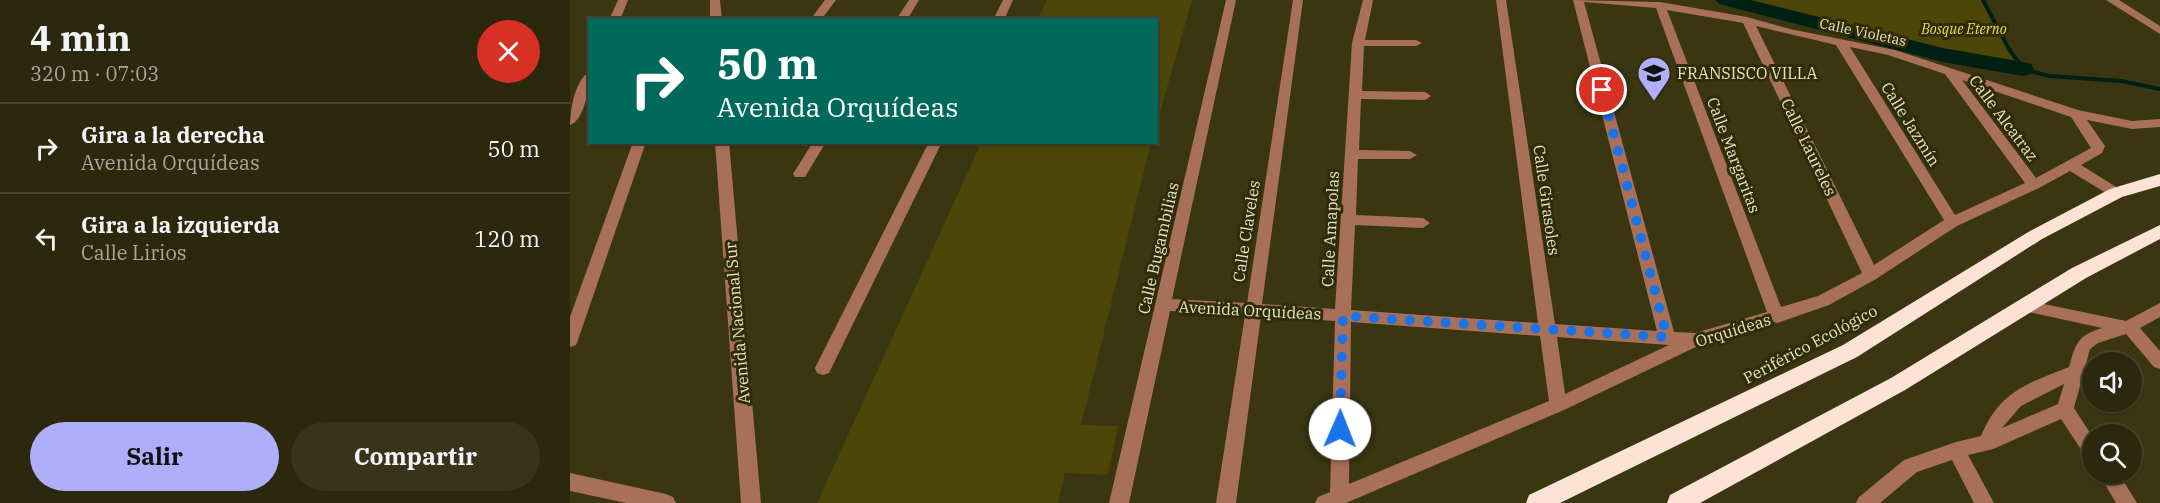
<!DOCTYPE html>
<html lang="es">
<head>
<meta charset="utf-8">
<style>
	:root { --surface:#2c280d; --page:#38341b; --text:#f1f3f6; --muted:#a6a69d; --line:#48442e; --accent:#aeaefa }
	body { margin:0; font-family:"IBM Plex Serif",serif; background:var(--page); color:var(--text); height:100vh; display:flex; flex-direction:column; font-size:22px; white-space:nowrap }
	* { box-sizing:border-box; margin:0 }
	p { font-size:20px; color:var(--muted) }
	.icon { flex:none; width:33px; height:33px; fill:none; stroke:currentColor; stroke-width:2; stroke-linecap:round; stroke-linejoin:round }
	.map { position:relative; flex:1; overflow:hidden }
	.details { display:flex; flex-direction:column; background:var(--surface); width:570px }
	.details>* { flex:none }
	.hud { position:absolute; left:18px; top:18px; width:570px; height:126px; border-radius:0px; box-shadow:0 2px 4px #0004,0 0 0 2px var(--line); background:#00695c; color:#fff; overflow:hidden }
	.buttons { position:absolute; left:1512px; top:352px; display:grid; gap:12px }
	.buttons a { display:grid; place-items:center; width:60px; height:60px; border-radius:50%; background:var(--surface); box-shadow:0 2px 4px #0004,0 0 0 2px var(--line); font-size:30px }
	.pin { position:absolute; display:grid; place-items:center; width:51px; height:51px; color:#fff; margin:-26px; border:3px solid #fff; border-radius:50%; box-shadow:0 2px 6px #0007 }
	.me { position:absolute; width:66px; margin:-33px; rotate:1deg; stroke-linejoin:round; filter:drop-shadow(0 0 4px #0008) }
	.turn { display:flex; align-items:center; gap:21px; height:126px; padding:0 30px; font-size:27px }
	.turn .icon { width:78px; height:78px; stroke-width:2.5 }
	.turn b { display:block; font-size:42px; line-height:51px }
	.round { display:grid; place-items:center; flex:none; width:63px; height:63px; border-radius:32px; background:var(--page) }
	.summary { display:flex; align-items:center; justify-content:space-between; height:102px; padding:0 30px }
	h1 { font-size:36px; font-weight:800; line-height:45px }
	.action { display:flex; gap:12px; margin-top:auto; padding:12px 30px }
	.action a { flex:1; height:69px; border-radius:36px; background:var(--accent); color:#111; font-size:24px; font-weight:800; line-height:69px; text-align:center }
	.action a+a { background:var(--page); color:var(--text) }
	ul { padding:0; list-style:none }
	li { display:flex; align-items:center; gap:18px; height:90px; padding:0 30px; border-top:2px solid var(--line) }
	li div { flex:1 }
	li b { display:block; font-size:22px }
	li em { font-style:normal }
	main { display:flex; flex:1; min-height:0 }
	.map>svg:first-child { display:block }
	.green { fill:#4c4608 }
	.lines { fill:none; stroke-linecap:round; stroke-linejoin:round }
	.stream { stroke:#002013; stroke-width:4 }
	.river { fill:#002013; fill-rule:evenodd }
	.minor { fill:#a97059; fill-rule:evenodd }
	.highway { fill:#ffe2d6; fill-rule:evenodd }
	.route { stroke:#1a73e8; stroke-width:10; stroke-dasharray:0 18 }
	.labels { text-anchor:middle; stroke-width:6; stroke-linejoin:round; paint-order:stroke }
	.far-park-label { font-size:14px; font-style:italic; fill:#ecdf60; stroke:#2f2c06 }
	.far-street-label { font-size:14px; fill:#e4e2ce; stroke:#2f2c06 }
	.poi-label { font-size:16px; fill:#e4e2ce; stroke:#2f2c06; text-anchor:start }
	.street-label { font-size:16px; fill:#e4e2ce; stroke:#2f2c06 }
</style>
</head>
<body>
<main>
<section class="details">
<div class="summary"><div><h1>4 min</h1><p>320 m · 07:03</p></div><a class="round" style="background:#d93025;color:#fff"><svg class="icon" aria-label="close" viewBox="0 0 24 24"><path d="M6 6l12 12M18 6L6 18"/></svg></a></div>
<ul>
<li><svg class="icon" aria-label="right" viewBox="0 0 24 24"><path d="M7 20v-9h11M14 6l5 5-5 5"/></svg><div><b>Gira a la derecha</b><p>Avenida Orquídeas</p></div><em>50 m</em></li>
<li><svg class="icon" aria-label="left" viewBox="0 0 24 24"><path d="M17 20v-9H6M10 6l-5 5 5 5"/></svg><div><b>Gira a la izquierda</b><p>Calle Lirios</p></div><em>120 m</em></li>
</ul>
<div class="action"><a>Salir</a><a>Compartir</a></div>
</section>
<div class="map">
<svg width="1590" height="503" viewBox="0 0 1590 503">
	<rect width="100%" height="100%" fill="#3a3611"/>
	<!-- green -->
	<g class="green">
		<path d="M477,0H622L587,123L586,20L468,19Z"/>
		<path d="M1156,0H1413L1453,69L1373,55Z"/>
		<path d="M411,143H581L511,425L548,426L538,475L495,473L488,503H247Z"/>
	</g>
	<g class="lines">
		<!-- stream -->
		<path class="stream" d="M1413,0L1439,49L1453,69L1479,76L1551,81L1590,89"/>
		<!-- river -->
		<path class="river" d="M1146,0H1181L1373,48L1453,62L1461,64L1464,69L1461,74L1453,76L1373,62L1149,4Z"/>
		<!-- minor -->
		<g class="minor">
			<path d="M48,0H58L50,20H39Z"/>
			<path d="M140,0H150L152,20H140Z"/>
			<path d="M255,0H266L251,20H240Z"/>
			<path d="M339,0H349L337,20H326Z"/>
			<path d="M433,0H443L434,20H423Z"/>
			<path d="M656,0H666L602,299L677,303L723,0H733L692,304L765,309L782,43L793,0H803L795,40H846L852,43L846,46H794L792,91L855,92L861,96L855,100L791,99L789,150L840,151L847,155L840,159H788L786,215L853,218L860,223L853,228L785,225L781,310L968,323L926,0H936L985,324L1087,331L1003,0L1090,2L1177,17L1220,29L1325,50L1508,110L1562,121L1590,119V127L1562,129L1517,120L1535,146L1532,153L1511,165L1551,190L1553,193L1551,196H1541L1500,171L1469,188L1387,226L1306,279L1259,305L1207,323L1204,322L1130,345L994,410L776,503H745L748,497L760,492L765,321L691,316L666,503H646L675,315L600,311L559,503H539ZM1014,2L1086,8L1197,312L1125,333L1104,332ZM1097,10L1173,23L1292,273L1248,296L1211,307ZM1186,26L1266,45L1374,220L1304,265ZM1280,47L1318,55L1375,74L1455,183L1385,215ZM1392,80L1501,117L1521,148L1466,178ZM781,322L970,336L979,401L779,484ZM987,337L1099,345L995,394Z"/>
			<path d="M1536,0H1549L1590,26V34Z"/>
			<path d="M20,72C20,86 14,121 0,125C0,111 5,78 20,72Z"/>
			<path d="M63,142H76L8,340L6,345L0,347V317Z"/>
			<path d="M145,142H159L191,503H171Z"/>
			<path d="M243,142H256L235,177H225L223,174Z"/>
			<path d="M359,142H372L259,373L253,375L247,373L245,368Z"/>
			<path d="M1455,300L1556,321L1590,303V317L1570,328L1590,351V369L1584,367L1556,334L1528,343L1520,349L1504,408L1522,436V459L1516,457L1491,419L1423,449L1398,455L1424,503H1404L1382,460L1347,472L1310,503H1286L1289,497L1334,460L1386,442L1411,436C1430,391 1456,384 1499,367C1506,343 1507,336 1532,328L1449,310L1447,306L1449,302ZM1494,384L1488,404L1432,428L1451,406Z"/>
			<path d="M0,473L96,494L103,497L106,503H56L0,491Z"/>
			<path d="M1529,474H1549L1567,503H1546Z"/>
		</g>
		<!-- highway -->
		<g class="highway">
			<path d="M1590,174V186L1552,197L1472,239L1287,357L990,503H956L959,495L1273,345L1460,231L1540,189Z"/>
			<path d="M1590,225V239L1516,278L1335,390L1130,503H1097L1100,495L1321,378L1502,268Z"/>
		</g>
	</g>
	<g class="lines">
		<!-- route -->
		<path class="route" d="M770,429L773,316L1097,337L1032,90"/>
	</g>
	<!-- icons -->
	<defs>
		<g id="school-pin" transform="scale(1.725)"><path d="M0 17L-7.5 6A9.5 9.5 0 1 1 7.5 6Z" fill="#aeaefa" stroke="#2f2c06"/><path d="M0-5L7-2L0 1L-7-2ZM-4 1L0 2.5L4 1V4Q0 6-4 4Z" fill="#111"/></g>
	</defs>
	<g fill-rule="evenodd">
		<use href="#school-pin" x="1084" y="73"/>
	</g>
	<g class="labels">
		<!-- far-park labels -->
		<g class="far-park-label">
			<text x="1394" y="34">Bosque Eterno</text>
		</g>
		<!-- far-street labels -->
		<g class="far-street-label">
			<text transform="translate(1293 32) rotate(12)" y="5">Calle Violetas</text>
		</g>
		<!-- poi labels -->
		<g class="poi-label">
			<text x="1107" y="79">FRANSISCO VILLA</text>
		</g>
		<!-- street labels -->
		<g class="street-label">
			<text transform="translate(1434 118) rotate(53)" y="6">Calle Alcatraz</text>
			<text transform="translate(1341 124) rotate(58)" y="6">Calle Jazmín</text>
			<text transform="translate(1239 147) rotate(64)" y="6">Calle Laureles</text>
			<text transform="translate(1164 155) rotate(69)" y="6">Calle Margaritas</text>
			<text transform="translate(977 200) rotate(82)" y="6">Calle Girasoles</text>
			<text transform="translate(760 229) rotate(-87)" y="6">Calle Amapolas</text>
			<text transform="translate(676 231) rotate(-81)" y="6">Calle Claveles</text>
			<text transform="translate(588 248) rotate(-77)" y="6">Calle Bugambilias</text>
			<text transform="translate(680 310) rotate(3)" y="6">Avenida Orquídeas</text>
			<text transform="translate(167 323) rotate(-95)" y="6">Avenida Nacional Sur</text>
			<text transform="translate(1163 330) rotate(-17)" y="6">Orquídeas</text>
			<text transform="translate(1240 344) rotate(-28)" y="6">Periférico Ecológico</text>
		</g>
	</g>
</svg>
<div class="buttons">
<a><svg class="icon" aria-label="sound" viewBox="0 0 24 24"><path d="M4 9h4l5-4v14l-5-4H4zM17 9q2 3 0 6"/></svg></a>
<a><svg class="icon" aria-label="search" viewBox="0 0 24 24"><circle cx="10" cy="10" r="6"/><path d="M15 15l6 6"/></svg></a>
</div>
<div class="pin" style="left:1032px;top:90px;background:#d93025"><svg class="icon" aria-label="arrive" viewBox="0 0 24 24"><path d="M6 21V4h12l-3 4 3 4H6"/></svg></div>
<svg class="me" style="left:770px;top:429px" viewBox="-20 -20 40 40"><circle r="19" fill="#fff"/><path d="M0-13L10 11 0 6-10 11z" fill="#1a73e8"/></svg>
<div class="hud">
<div class="turn"><svg class="icon" aria-label="right" viewBox="0 0 24 24"><path d="M7 20v-9h11M14 6l5 5-5 5"/></svg><div><b>50 m</b>Avenida Orquídeas</div></div>
</div>
</div>
</main>
</body>
</html>
